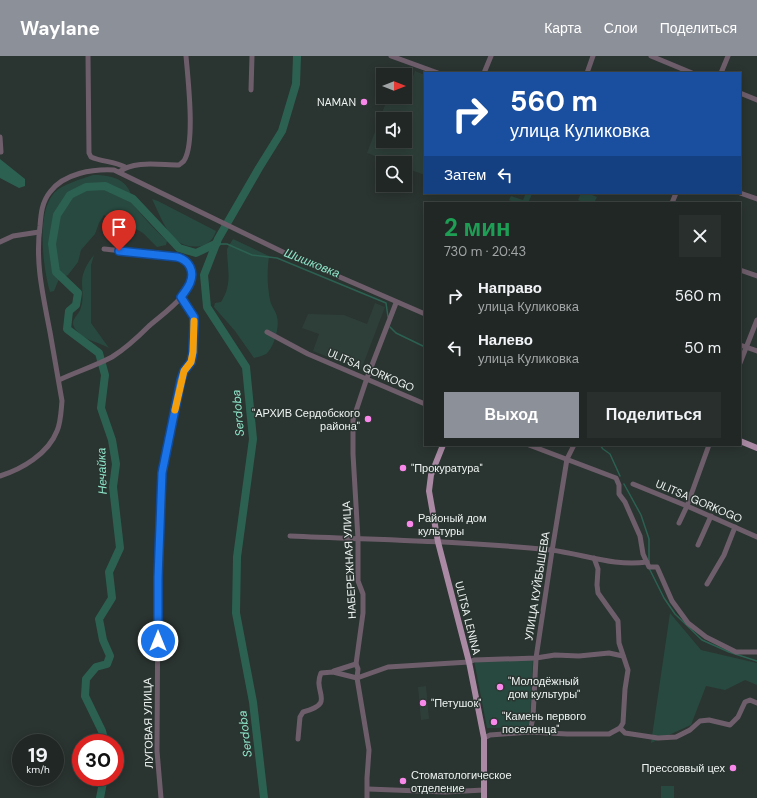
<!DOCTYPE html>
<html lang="ru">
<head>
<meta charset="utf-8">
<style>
	:root { --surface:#202724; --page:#282f2c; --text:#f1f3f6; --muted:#a2a5a6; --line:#3d4441; --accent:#8c9099 }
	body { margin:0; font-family:"DM Sans",sans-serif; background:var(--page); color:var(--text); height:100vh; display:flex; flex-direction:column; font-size:15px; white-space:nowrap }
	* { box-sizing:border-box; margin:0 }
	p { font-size:13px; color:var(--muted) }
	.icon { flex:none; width:22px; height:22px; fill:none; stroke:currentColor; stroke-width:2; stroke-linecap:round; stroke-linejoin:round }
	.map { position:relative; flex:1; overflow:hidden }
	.panel { position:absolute; left:424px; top:146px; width:317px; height:244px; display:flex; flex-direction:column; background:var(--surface); border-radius:0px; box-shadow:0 2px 10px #0003,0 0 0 1px var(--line) }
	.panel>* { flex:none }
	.top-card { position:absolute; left:424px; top:16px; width:317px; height:122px; border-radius:0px; box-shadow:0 2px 10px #0003,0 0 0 1px var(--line); background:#1a4fa0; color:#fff; overflow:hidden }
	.needle { width:26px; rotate:90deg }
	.controls { position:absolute; left:376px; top:12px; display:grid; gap:8px }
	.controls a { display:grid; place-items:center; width:36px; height:36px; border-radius:0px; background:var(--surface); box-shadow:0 2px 10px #0003,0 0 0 1px var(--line); font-size:20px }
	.speed { position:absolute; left:12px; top:678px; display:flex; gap:8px; font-size:20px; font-weight:700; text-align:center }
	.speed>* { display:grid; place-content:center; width:52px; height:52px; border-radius:50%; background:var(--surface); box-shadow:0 2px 10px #0003,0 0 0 1px var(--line); line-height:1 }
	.speed small { font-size:10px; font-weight:400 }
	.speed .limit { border:6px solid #d22; background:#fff; color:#111 }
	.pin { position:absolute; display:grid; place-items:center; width:34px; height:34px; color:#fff; margin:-41px -17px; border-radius:50% 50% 50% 0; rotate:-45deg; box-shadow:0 0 4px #0007 }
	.pin .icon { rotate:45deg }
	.me { position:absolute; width:44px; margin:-22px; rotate:0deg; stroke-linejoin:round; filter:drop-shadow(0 0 3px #0008) }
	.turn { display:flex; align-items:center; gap:14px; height:84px; padding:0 20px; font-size:18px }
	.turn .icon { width:52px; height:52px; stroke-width:2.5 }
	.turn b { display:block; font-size:28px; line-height:34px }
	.then { display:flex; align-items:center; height:38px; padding:0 20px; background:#0003; gap:8px; font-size:15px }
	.round { display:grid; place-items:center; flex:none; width:42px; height:42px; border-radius:0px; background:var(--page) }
	.head { display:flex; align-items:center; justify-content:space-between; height:68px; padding:0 20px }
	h1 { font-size:24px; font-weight:700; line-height:30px; color:#1e9e55 }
	.button { display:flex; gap:8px; margin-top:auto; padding:8px 20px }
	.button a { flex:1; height:46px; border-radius:0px; background:var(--accent); color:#fff; font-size:16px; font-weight:700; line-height:46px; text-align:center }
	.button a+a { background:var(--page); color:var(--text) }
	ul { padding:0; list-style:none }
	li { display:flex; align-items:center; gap:12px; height:52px; padding:0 20px }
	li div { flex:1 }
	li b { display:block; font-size:15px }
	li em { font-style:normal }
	header { display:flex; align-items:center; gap:24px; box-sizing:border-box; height:56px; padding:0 20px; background:var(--accent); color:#fff }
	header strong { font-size:19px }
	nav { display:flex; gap:22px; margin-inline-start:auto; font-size:14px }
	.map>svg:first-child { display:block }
	.built { fill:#2e3f39; fill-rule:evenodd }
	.green { fill:#28493f }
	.water { fill:#2c6152 }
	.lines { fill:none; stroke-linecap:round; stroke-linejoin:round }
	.stream { stroke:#2c6152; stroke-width:1.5 }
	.river { stroke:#2c6152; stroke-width:8 }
	.minor { stroke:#6e5e6b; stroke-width:5 }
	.major { stroke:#a989a4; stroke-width:6 }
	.route-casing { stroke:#114b97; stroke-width:10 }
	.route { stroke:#1a73e8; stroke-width:7 }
	.slow { stroke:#f59e0b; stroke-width:7 }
	.poi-dot { fill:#f888ea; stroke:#2a3430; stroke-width:1.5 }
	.labels { text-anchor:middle; stroke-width:3; stroke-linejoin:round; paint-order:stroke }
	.poi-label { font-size:11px; fill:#eef4f2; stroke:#2a3430; text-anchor:start }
	.street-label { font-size:11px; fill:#eef4f2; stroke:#2a3430 }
	.water-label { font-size:12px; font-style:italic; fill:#8ee4c9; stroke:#2a3430 }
</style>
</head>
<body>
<header>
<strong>Waylane</strong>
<nav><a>Карта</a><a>Слои</a><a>Поделиться</a></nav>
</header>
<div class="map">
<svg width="757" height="742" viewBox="0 0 757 742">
	<rect width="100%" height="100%" fill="#2a3430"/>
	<!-- built -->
	<g class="built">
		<path d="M415,15L425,19V119L405,112V107H393L367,97L388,41H405V29L409,31ZM383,63H405V85H383Z"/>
		<path d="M375,247L385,251L361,314L313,295L319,278L302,272L308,258L344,259L367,268Z"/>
		<path d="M426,630L429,663L421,664L418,631Z"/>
	</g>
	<!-- green -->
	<g class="green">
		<path d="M93,119C107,119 124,121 130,136C132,140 132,147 135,151C145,163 155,174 167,185L166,189L157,191L143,177L136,173L130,168L122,159C116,163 110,163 104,159L99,167L95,178L81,194L78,206L68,219L59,223L54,235L50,236C43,212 36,157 54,137C62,128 82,123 93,119Z"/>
		<path d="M526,137L532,138L528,147H516L509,144L511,140L523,144Z"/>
		<path d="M581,137H587L597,141L594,147H585L578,144Z"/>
		<path d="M152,143L158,145L216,175C214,182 209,188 201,190C171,195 163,165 152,143Z"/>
		<path d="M233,183L269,200C267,217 267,227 270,244C271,250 276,255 277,261C280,270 274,292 266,298C263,300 257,301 254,302L235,275L214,251L215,247L221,246C233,227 227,213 227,193Z"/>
		<path d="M94,199L91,209V267L109,292C99,286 85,285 77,275C68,265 77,261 80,254C84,245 82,235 82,226C82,216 88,206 94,199Z"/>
		<path d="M670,557L701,594L757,607V629L745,624L725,634L706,630L691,669L651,687Z"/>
		<path d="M533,603L530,664L528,671L487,672L474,604Z"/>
		<rect x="661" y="730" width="13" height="12"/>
	</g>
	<!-- water -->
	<path class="water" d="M0,103L25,123V130L19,132L0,122Z"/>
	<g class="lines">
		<!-- stream -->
		<g class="stream">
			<path d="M216,188H227L252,199L277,202L386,247L388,261"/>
			<path d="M390,271L396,277L425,291"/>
			<path d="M600,389L603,393L610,398L620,420"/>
			<path d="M624,428L641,459L649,483V506"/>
			<path d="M649,512L664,542L675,558L702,584L729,596L757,605"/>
		</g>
		<!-- river -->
		<g class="river">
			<path d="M105,687L102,675L85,640L86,623L96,611L107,608L110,600L103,584L99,563L112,542L109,516L120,492L113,431L116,408L112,384L101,352L105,319L99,297L67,273L69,255L76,249L78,237L56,216L52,188L57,159L70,139L86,131L105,130L133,143L179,192L196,197L217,187"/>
			<path d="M100,742L104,721"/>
			<path d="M264,742L253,646L236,557L237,501L253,383L246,311L207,251L204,219L218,183L259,112L282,75L296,28L297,0"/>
		</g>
		<!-- minor -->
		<g class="minor">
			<path d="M88,0L89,97L91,101C102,106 114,105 125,111"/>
			<path d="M391,0L438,17"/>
			<path d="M651,0L692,17"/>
			<path d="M484,17L491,0"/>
			<path d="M587,17L593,0"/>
			<path d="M721,17L728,0"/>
			<path d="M251,34L252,0"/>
			<path d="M740,37L757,44"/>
			<path d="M0,81L1,96"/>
			<path d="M119,116C134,104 160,109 179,109C181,107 184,106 185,103C195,84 188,23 186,0"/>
			<path d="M740,137L757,143"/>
			<path d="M672,147L676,137"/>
			<path d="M0,186L13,180L39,176"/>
			<path d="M740,214L757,220"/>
			<path d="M267,276L308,298L425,348"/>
			<path d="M740,289L757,295"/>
			<path d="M740,307L757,264"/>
			<path d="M59,324C76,316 95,310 112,301C125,293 138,281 149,270C165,256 194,238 191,214C190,210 188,206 185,204C176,197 119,195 104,193"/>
			<path d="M529,389L616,422L619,429V438L625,446L632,462L640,480L643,498L649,511H657L672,545L688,567L706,581L736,596H757"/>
			<path d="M0,420C22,413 48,398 57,375C61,366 61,355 62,345C58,322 54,299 50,276C43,239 35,207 40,170C41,157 42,146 50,136C64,117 93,113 114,114L289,199L425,258"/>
			<path d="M633,428L687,450L757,481"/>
			<path d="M679,467L687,450L709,389"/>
			<path d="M290,480C377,484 464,485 551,494C583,498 615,511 647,506"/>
			<path d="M698,489L711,460"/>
			<path d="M594,502L598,513L597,529L598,537L618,565L619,587L628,614L625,633L623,667L620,672"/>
			<path d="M707,528L724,499L735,471"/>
			<path d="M334,615L356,608"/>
			<path d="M530,676L533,661L536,602L552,495L567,403L574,389"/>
			<path d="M484,682L490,679L530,676L567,678H609L620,672L625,677L658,682L676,681L690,674L700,665L709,664L730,669L738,661L745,646L750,644L757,647"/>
			<path d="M298,683L300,661L303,656C337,647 312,637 321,617L333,616L357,622L388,611L469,606L474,604L536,602L555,599L579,600L609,597L623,600"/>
			<path d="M368,733L445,736L484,734"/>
			<path d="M161,742L157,695L158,522L162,417L181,324L184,315L191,306L194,286V261L181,241"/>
			<path d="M367,742V722L369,694L357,622L358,613L356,608L363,557V538L358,525V483L353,398V364L367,322L396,247"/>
		</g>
		<!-- major -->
		<g class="major">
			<path d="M740,385L757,392"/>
			<path d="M443,389L431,419L429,435L438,486L469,606L484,682V742"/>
		</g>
	</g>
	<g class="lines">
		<!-- route casing -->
		<g class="route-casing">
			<path id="route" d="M119,195L177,201C189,204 195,215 190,227C188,232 184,237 181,241L194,261V268L193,296L191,306L184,315L181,324L162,417L158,522V585"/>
		</g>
		<!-- route -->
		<use href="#route" class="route"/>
		<!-- slow -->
		<path class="slow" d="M175,354L184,315L191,306L193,296L194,265"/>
	</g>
	<!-- markers -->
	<g class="poi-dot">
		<circle cx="364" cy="46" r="4"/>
		<circle cx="368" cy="363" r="4"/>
		<circle cx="403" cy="412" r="4"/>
		<circle cx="410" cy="468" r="4"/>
		<circle cx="500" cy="631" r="4"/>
		<circle cx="423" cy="647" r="4"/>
		<circle cx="494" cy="666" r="4"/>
		<circle cx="733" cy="712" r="4"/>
		<circle cx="403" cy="725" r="4"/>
	</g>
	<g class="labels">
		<!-- poi labels -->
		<g class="poi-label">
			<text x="356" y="50" text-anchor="end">NAMAN</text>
			<text x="360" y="361" text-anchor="end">"АРХИВ Сердобского<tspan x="360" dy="13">района"</tspan></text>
			<text x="411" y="416">"Прокуратура"</text>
			<text x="418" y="466">Районый дом<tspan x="418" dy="13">культуры</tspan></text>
			<text x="508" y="629">"Молодёжный<tspan x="508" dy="13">дом культуры"</tspan></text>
			<text x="431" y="651">"Петушок"</text>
			<text x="502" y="664">"Камень первого<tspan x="502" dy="13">поселенца"</tspan></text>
			<text x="725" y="716" text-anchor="end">Прессоввый цех</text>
			<text x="411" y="723">Стоматологическое<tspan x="411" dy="13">отделение</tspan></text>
		</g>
		<!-- street labels -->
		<g class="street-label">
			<text transform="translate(371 314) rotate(23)" y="4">ULITSA GORKOGO</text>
			<text transform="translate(699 445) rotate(23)" y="4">ULITSA GORKOGO</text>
			<text transform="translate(349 504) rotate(-93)" y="4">НАБЕРЕЖНАЯ УЛИЦА</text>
			<text transform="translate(537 530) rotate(-81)" y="4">УЛИЦА КУЙБЫШЕВА</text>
			<text transform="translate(468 562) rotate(76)" y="4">ULITSA LENINA</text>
			<text transform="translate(148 667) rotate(-91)" y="4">ЛУГОВАЯ УЛИЦА</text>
		</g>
		<!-- water labels -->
		<g class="water-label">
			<text transform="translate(312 207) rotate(22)" y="4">Шишковка</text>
			<text transform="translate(238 357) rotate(-95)" y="4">Serdoba</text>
			<text transform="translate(102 415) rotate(-92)" y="4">Нечайка</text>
			<text transform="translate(245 678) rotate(-97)" y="4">Serdoba</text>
		</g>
	</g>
</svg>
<div class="controls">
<a><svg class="needle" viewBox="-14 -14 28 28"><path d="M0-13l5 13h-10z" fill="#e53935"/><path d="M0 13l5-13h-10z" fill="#a2a5a6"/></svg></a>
<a><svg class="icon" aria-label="sound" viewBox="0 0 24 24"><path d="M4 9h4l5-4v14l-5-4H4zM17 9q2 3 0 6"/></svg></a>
<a><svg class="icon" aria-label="search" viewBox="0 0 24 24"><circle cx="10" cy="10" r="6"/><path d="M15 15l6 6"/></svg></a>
</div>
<div class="speed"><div>19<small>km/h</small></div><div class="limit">30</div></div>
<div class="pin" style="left:119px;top:195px;background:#d93025"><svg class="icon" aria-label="arrive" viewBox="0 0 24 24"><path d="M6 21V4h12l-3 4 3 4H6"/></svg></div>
<svg class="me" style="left:158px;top:585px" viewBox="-20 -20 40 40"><circle r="17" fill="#1a73e8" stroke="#fff" stroke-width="3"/><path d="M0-11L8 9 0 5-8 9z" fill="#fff"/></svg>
<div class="top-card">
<div class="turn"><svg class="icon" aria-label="right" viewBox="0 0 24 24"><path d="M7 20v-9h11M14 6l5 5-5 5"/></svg><div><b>560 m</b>улица Куликовка</div></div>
<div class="then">Затем<svg class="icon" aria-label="left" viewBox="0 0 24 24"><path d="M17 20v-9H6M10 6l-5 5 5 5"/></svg></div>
</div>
<section class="panel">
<div class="head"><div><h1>2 мин</h1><p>730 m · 20:43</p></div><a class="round"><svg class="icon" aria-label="close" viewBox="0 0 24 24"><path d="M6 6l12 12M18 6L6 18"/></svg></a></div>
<ul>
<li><svg class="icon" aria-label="right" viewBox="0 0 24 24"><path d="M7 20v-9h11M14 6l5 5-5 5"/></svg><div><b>Направо</b><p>улица Куликовка</p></div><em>560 m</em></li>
<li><svg class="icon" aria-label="left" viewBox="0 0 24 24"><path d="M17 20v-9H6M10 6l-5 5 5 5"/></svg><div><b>Налево</b><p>улица Куликовка</p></div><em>50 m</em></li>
</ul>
<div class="button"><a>Выход</a><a>Поделиться</a></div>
</section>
</div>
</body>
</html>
